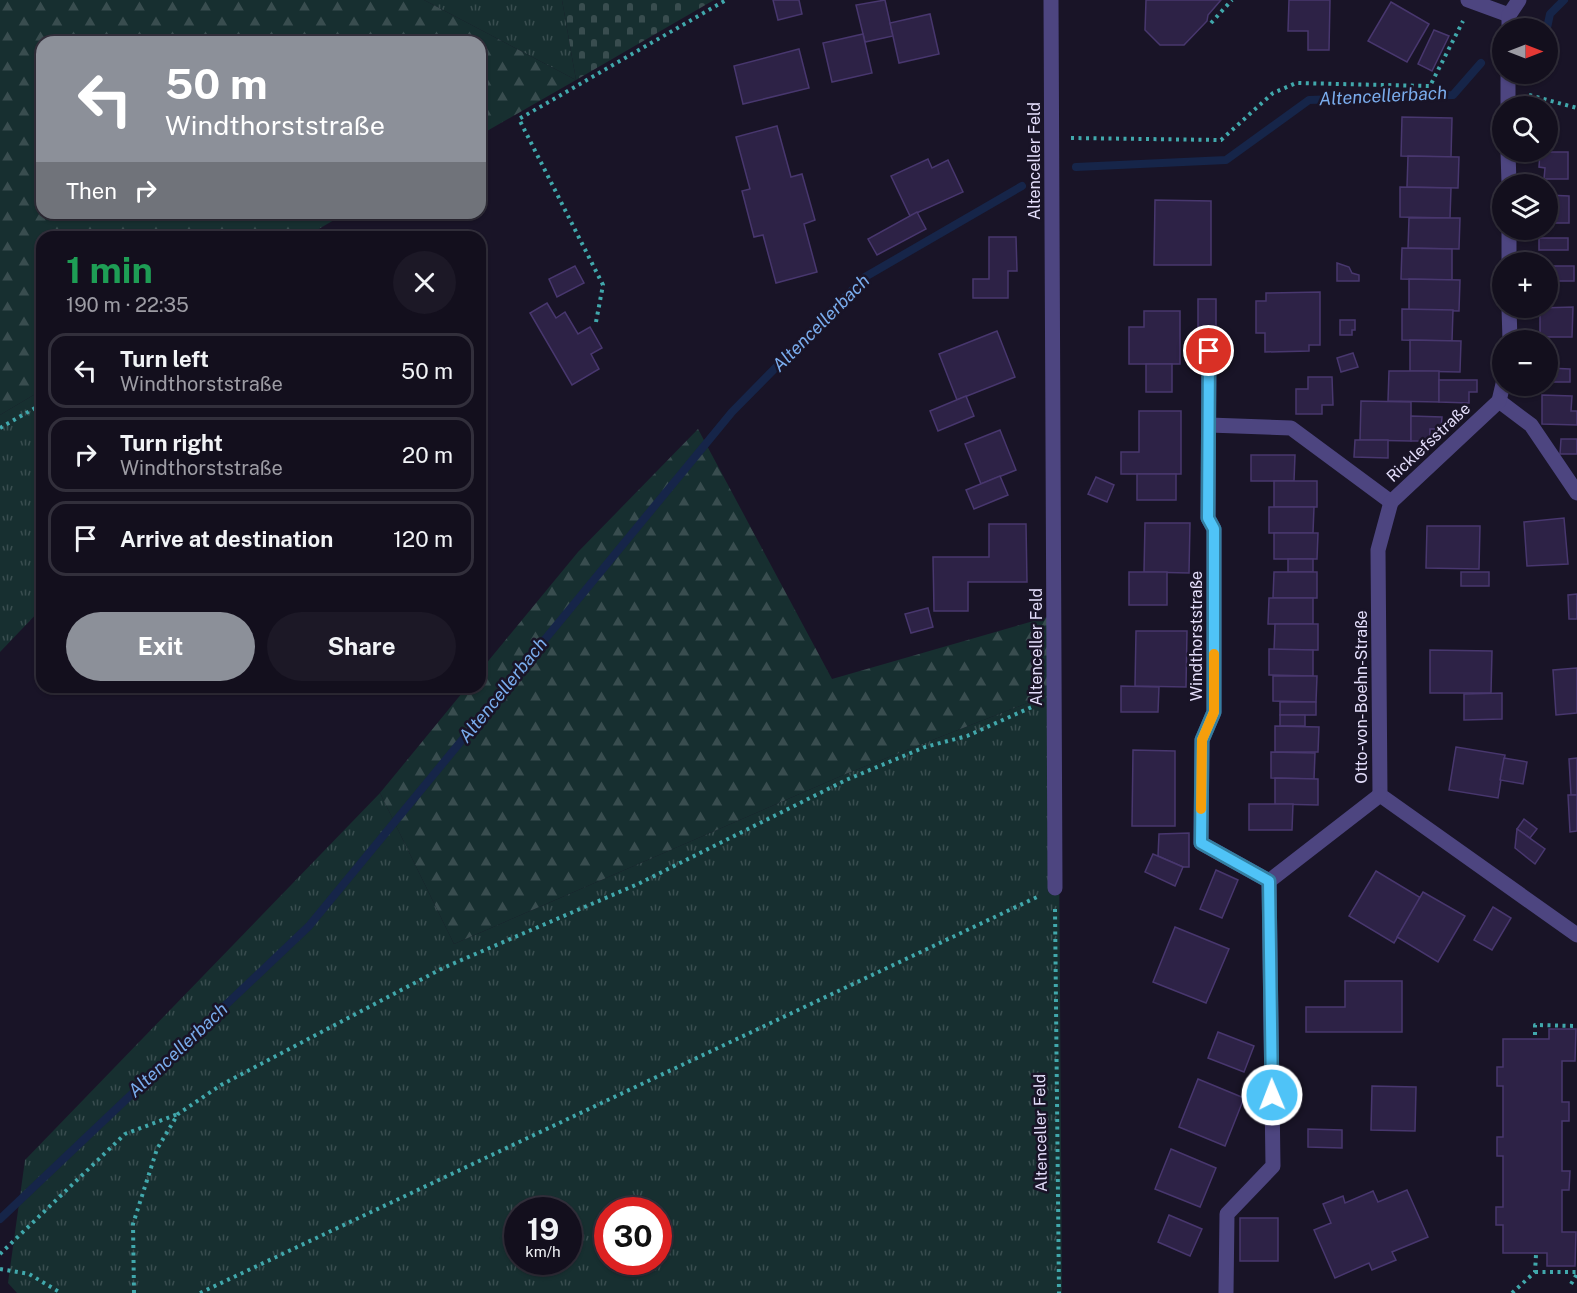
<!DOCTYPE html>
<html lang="en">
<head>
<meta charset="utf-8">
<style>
	:root { --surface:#130f1d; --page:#1c1826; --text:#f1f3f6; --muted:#9d9ca4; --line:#322f3b; --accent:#8c9099 }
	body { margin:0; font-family:"Public Sans",sans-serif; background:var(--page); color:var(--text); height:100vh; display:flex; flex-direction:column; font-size:22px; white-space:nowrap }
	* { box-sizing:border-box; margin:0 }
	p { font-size:20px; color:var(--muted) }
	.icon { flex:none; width:33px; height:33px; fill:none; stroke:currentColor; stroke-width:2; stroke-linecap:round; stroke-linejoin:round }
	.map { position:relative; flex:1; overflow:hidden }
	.side { position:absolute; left:36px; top:231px; width:450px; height:462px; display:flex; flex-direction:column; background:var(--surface); border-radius:18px; box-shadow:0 2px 4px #0004,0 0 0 2px var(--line) }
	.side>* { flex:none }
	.top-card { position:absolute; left:36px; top:36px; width:450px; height:183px; border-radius:18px; box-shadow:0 2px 4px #0004,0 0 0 2px var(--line); background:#8c9099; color:#fff; overflow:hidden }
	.needle { width:39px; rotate:90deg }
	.tools { position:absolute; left:1492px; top:18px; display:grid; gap:12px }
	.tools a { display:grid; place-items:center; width:66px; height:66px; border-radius:50%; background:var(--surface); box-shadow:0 2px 4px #0004,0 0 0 2px var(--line); font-size:30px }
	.speed { position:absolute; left:504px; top:1197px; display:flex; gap:12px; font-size:30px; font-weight:700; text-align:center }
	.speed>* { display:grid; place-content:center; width:78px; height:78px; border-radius:50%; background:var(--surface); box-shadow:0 2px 4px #0004,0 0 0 2px var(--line); line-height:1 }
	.speed small { font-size:15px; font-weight:400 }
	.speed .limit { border:9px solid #d22; background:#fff; color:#111 }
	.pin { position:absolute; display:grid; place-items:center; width:51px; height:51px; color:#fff; margin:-26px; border:3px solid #fff; border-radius:50%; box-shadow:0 2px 6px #0007 }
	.me { position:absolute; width:66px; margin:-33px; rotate:359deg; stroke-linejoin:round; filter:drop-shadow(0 0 4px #0008) }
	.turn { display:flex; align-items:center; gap:21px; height:126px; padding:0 30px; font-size:27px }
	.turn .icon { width:78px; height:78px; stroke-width:2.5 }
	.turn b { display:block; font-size:42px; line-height:51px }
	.then { display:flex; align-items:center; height:57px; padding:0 30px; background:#0003; gap:12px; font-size:22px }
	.round { display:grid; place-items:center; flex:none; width:63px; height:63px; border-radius:32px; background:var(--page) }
	.overview { display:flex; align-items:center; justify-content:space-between; height:102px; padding:0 30px }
	h1 { font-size:36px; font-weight:700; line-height:45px; color:#1e9e55 }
	.primary-button { display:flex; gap:12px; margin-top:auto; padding:12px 30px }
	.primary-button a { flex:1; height:69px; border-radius:36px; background:var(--accent); color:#fff; font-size:24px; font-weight:700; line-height:69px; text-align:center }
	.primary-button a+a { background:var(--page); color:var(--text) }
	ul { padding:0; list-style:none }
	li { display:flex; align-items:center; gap:18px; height:75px; margin:0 12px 9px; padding:0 18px; border:3px solid var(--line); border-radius:18px }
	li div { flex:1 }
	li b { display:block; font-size:22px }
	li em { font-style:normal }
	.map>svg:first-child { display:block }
	.grass { fill:url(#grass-tufts); fill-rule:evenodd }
	.forest { fill:url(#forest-firs) }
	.cemetery { fill:url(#cemetery-stones) }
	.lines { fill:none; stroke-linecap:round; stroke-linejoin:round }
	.stream { stroke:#162549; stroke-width:8 }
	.building { fill:#2d2246; stroke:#48376e; stroke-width:1.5 }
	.path { stroke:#41a8ac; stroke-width:4; stroke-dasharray:3 4.5; stroke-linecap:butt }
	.minor { stroke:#4d4580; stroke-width:15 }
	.route-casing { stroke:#337fa1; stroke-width:15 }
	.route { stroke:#4fc3f7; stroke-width:10 }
	.slow { stroke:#f59e0b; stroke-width:10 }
	.labels { text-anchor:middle; stroke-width:5; stroke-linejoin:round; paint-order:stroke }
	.street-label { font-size:16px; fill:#e4defb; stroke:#191427 }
	.water-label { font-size:18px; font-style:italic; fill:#7aaced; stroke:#191427 }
</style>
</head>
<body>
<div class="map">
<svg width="1577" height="1293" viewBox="0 0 1577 1293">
	<defs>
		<pattern id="grass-tufts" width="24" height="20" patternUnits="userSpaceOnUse" patternTransform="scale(1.5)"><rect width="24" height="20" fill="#172f30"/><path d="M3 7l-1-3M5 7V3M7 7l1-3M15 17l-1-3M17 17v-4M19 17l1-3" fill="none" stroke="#394d4f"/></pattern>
		<pattern id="forest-firs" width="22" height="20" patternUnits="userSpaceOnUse" patternTransform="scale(1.5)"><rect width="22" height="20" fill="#172f30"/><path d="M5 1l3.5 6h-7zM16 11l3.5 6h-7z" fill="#394d4f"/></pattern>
		<pattern id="cemetery-stones" width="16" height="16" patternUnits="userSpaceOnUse" patternTransform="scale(1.5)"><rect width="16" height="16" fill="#172f30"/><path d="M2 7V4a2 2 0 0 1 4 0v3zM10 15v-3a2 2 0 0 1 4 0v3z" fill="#394d4f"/></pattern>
	</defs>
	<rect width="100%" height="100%" fill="#191427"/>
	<!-- grass -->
	<g class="grass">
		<path d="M424,0H562L576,80Z"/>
		<path d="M42,390V608L0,652V415Z"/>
		<path d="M1058,691L1062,1293H17L8,1283L25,1160L380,793L454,944L848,773ZM518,1210H568V1262H518ZM608,1210H658V1262H608Z"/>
	</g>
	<!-- forest -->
	<g class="forest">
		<path d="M0,0H424L576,80L480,135V42H42V213H346L305,237H42V390L0,415Z"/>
		<path d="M698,429L832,679L1058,614V691L848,773L454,944L380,793L467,687H480V671L578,552Z"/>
	</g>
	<!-- cemetery -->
	<path class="cemetery" d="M562,0H714L576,80Z"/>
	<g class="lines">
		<!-- stream -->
		<g class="stream">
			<path d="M1547,28L1550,14L1564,0"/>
			<path d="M1076,167L1226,160L1309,100L1453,95L1481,63"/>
			<path d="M0,1219L309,926L732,412L865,277L1022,186"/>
		</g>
	</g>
	<!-- building -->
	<g class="building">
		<path d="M773,0H799L802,14L778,20Z"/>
		<path d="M885,0L893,36L865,42L856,5Z"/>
		<path d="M1146,0H1221L1208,15L1207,21L1184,45H1160L1145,30Z"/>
		<path d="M1289,0H1330L1329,50H1308V31H1288Z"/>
		<path d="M1391,2L1429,24L1407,62L1368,41Z"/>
		<path d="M930,14L939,54L899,63L890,23Z"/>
		<path d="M1434,30L1449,36L1432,71L1418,64Z"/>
		<path d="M863,34L872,73L832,82L823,43Z"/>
		<path d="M799,49L809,88L743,104L734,66Z"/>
		<path d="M1402,117L1452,118L1451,157L1401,156Z"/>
		<path d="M777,126L791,177L802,174L815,220L804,224L817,272L776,283L763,235L754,237L742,191L750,189L736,137Z"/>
		<path d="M1540,152H1568V179H1544L1545,168L1539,167Z"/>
		<path d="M1408,156L1459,157L1458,188L1407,187Z"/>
		<path d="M928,159L932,168L948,160L963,192L910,216L891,176Z"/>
		<path d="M1400,187L1451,188L1450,218L1400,217Z"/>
		<path d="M1548,195L1569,196V223H1548Z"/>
		<path d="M1155,200L1211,201V265H1154Z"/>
		<path d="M917,212L926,229L877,255L868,239Z"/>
		<path d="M1409,218H1460L1459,249L1408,248Z"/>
		<path d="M989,237H1016L1017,271H1008V298H973V279H989Z"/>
		<rect x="1539" y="238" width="29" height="12"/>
		<path d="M1402,248L1452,249V280L1401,279Z"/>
		<path d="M1337,263L1349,267L1352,273L1359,275V281H1337Z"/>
		<path d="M575,266L584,283L557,297L549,279Z"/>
		<rect x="1548" y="266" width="26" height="15"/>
		<path d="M1409,279L1460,280L1459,311L1409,310Z"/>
		<path d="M1320,292V345H1309V351L1265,352V333H1256V301H1266V293Z"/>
		<rect x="1198" y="299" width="18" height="40"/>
		<path d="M547,303L556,318L565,312L578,334L590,327L602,348L591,354L599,369L572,385L530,313Z"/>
		<path d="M1573,307L1572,337H1540V308Z"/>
		<path d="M1402,309L1453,310L1452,341L1402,340Z"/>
		<path d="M1144,311H1180V364H1129V327H1144Z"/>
		<path d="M1340,320H1355V330H1352V335H1340Z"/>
		<path d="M997,331L1015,377L957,400L939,354Z"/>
		<path d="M1410,340L1461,341L1460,372L1410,371Z"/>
		<path d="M1353,353L1358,367L1341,372L1337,358Z"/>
		<rect x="1146" y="364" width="26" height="28"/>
		<path d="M1548,368L1570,369V382H1548Z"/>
		<path d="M1389,371H1439V402L1388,401Z"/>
		<path d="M1308,377H1332L1333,405H1322V414H1296V389H1308Z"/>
		<path d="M1439,380H1477V392H1469V403L1439,402Z"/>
		<path d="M1542,395L1572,396L1571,411H1577V425L1542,424Z"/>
		<path d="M966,396L974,416L938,431L930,411Z"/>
		<path d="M1361,401L1411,402V441L1360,440Z"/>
		<path d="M1139,411H1181V474H1121V452H1139Z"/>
		<path d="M1411,416L1442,417L1441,429H1430V441H1411Z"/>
		<path d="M1000,430L1016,470L981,484L965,444Z"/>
		<path d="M1561,439H1577V454H1560Z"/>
		<path d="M1355,440H1388V458L1354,457Z"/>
		<path d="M1251,455H1295L1294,481H1251Z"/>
		<rect x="1137" y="474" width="39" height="26"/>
		<path d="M1000,476L1008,495L974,509L966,490Z"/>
		<path d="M1096,477L1114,485L1107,502L1088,494Z"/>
		<rect x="1274" y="481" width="43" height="26"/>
		<path d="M1269,507H1314L1313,533H1269Z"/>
		<path d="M1564,518L1568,564L1527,566L1524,522Z"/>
		<path d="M1145,523H1190L1189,573L1144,572Z"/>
		<path d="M989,524H1026L1027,582H968V611H934L933,557H989Z"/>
		<path d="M1427,526H1480L1479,569L1426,568Z"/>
		<path d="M1274,533H1318L1317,559H1274Z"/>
		<rect x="1288" y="559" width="25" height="13"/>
		<rect x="1129" y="572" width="38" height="33"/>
		<path d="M1274,572H1317V598H1273Z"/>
		<rect x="1461" y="572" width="28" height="14"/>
		<path d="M1577,594V619H1569L1568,595Z"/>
		<path d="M1269,598H1313V624H1268Z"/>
		<path d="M928,608L933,627L911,633L905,614Z"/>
		<path d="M1275,624H1318V650H1274Z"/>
		<path d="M1136,631H1187L1186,687L1135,686Z"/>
		<path d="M1269,649L1313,650V676L1269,675Z"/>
		<path d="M1430,650L1492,651L1491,693H1430Z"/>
		<path d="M1577,668V713L1556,715L1553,670Z"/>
		<path d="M1273,676H1317L1316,702L1273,701Z"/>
		<path d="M1121,686L1159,687L1158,712H1121Z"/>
		<path d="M1502,693V719L1464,720V694Z"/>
		<rect x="1280" y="702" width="36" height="13"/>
		<rect x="1280" y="715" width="25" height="11"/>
		<path d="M1275,726L1319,727L1318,752H1275Z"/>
		<path d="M1456,747L1505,755L1498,798L1449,790Z"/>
		<path d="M1133,750L1175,751V826H1132Z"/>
		<path d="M1271,752L1315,753L1314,779L1271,778Z"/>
		<path d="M1504,758L1527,762L1523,784L1500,780Z"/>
		<path d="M1577,758V795H1571L1569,759Z"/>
		<path d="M1275,778L1318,779V805L1275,804Z"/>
		<path d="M1568,795H1577V831L1570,832Z"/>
		<path d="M1249,804H1293L1292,830H1249Z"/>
		<path d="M1524,819L1537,829L1530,838L1517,829Z"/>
		<path d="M1517,829L1545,849L1535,864L1515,848Z"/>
		<path d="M1189,833V867H1183L1158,856L1159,834Z"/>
		<path d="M1153,854L1183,867L1175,886L1145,872Z"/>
		<path d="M1216,870L1238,880L1222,918L1200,909Z"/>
		<path d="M1376,871L1421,898L1394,943L1349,916Z"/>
		<path d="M1423,892L1465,916L1438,962L1397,937Z"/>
		<path d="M1493,907L1511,918L1492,950L1474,940Z"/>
		<path d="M1175,927L1229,949L1206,1003L1153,982Z"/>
		<path d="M1345,981H1402V1032H1306V1007H1345Z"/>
		<path d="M1549,1029H1576L1575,1061H1562V1102H1569V1121H1562V1171H1570L1569,1190H1562V1232H1576L1575,1266H1547V1253H1503V1225H1496V1207H1503V1156H1497V1137H1503V1086H1497V1067H1503V1039H1549Z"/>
		<path d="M1218,1032L1254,1046L1244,1072L1208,1058Z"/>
		<path d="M1198,1079L1244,1098L1225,1146L1179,1127Z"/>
		<path d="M1372,1086L1416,1087L1415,1131L1371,1130Z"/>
		<path d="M1308,1129L1342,1130V1148L1308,1147Z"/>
		<path d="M1171,1149L1216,1168L1200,1207L1155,1189Z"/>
		<path d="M1407,1190L1428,1237L1392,1252L1396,1260L1372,1270L1369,1263L1335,1278L1314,1230L1331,1223L1323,1204L1343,1196L1345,1203L1373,1191L1378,1202Z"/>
		<path d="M1169,1215L1202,1229L1190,1256L1158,1242Z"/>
		<rect x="1240" y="1218" width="38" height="43"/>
	</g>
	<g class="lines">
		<!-- path -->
		<g class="path">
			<path d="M1211,23L1232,0"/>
			<path d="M1529,95L1577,108"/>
			<path d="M1071,138L1221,140L1273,93L1296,83L1430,86L1463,21"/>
			<path d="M596,322L603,285L519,119L726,0"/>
			<path d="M0,428L42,404"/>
			<path d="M1055,909L1059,1293"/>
			<path d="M1535,1035V1025L1577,1026"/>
			<path d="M0,1254L125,1134L178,1114"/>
			<path d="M0,1269L29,1274L61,1293"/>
			<path d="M1535,1272H1577"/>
			<path d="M1571,1284L1577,1274"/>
			<path d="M134,1293L133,1224L157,1149L178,1114L221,1085L443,968L638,884L846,780L925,747L967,736L1034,706"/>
			<path d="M200,1293L1037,897"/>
			<path d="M1512,1293L1535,1272L1536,1255"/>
		</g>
		<!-- minor -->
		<g class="minor">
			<path d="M1051,0L1055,888"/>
			<path d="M1468,0L1509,15"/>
			<path d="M1509,28V15L1519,0"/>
			<path d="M1508,106V74"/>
			<path d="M1508,152L1509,184"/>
			<path d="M1509,230V262"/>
			<path d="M1509,308L1510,340"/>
			<path d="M1209,351L1208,518L1214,529V712L1202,740L1201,843L1269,881L1273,1166L1227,1214L1226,1293"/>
			<path d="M1499,401L1531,425L1577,493"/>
			<path d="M1499,401L1503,384"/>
			<path d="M1209,425L1291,428L1391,502"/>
			<path d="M1391,502L1378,550L1380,795L1577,935"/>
			<path d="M1391,502L1499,401"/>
			<path d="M1269,881L1380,795"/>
		</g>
	</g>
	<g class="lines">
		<!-- route casing -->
		<g class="route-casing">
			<path id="route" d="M1209,351L1208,518L1214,529V712L1202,740L1201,843L1269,881L1272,1095"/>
		</g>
		<!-- route -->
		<use href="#route" class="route"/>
		<!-- slow -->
		<path class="slow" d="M1201,809L1202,740L1214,712V654"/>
	</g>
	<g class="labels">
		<!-- street labels -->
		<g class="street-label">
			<text transform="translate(1034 161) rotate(-90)" y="6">Altenceller Feld</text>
			<text transform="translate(1428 442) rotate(-43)" y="6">Ricklefsstraße</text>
			<text transform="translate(1196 636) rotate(-90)" y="6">Windthorststraße</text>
			<text transform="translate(1036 647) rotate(-90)" y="6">Altenceller Feld</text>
			<text transform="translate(1361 697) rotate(-90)" y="6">Otto-von-Boehn-Straße</text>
			<text transform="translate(1040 1133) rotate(-91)" y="6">Altenceller Feld</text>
		</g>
		<!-- water labels -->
		<g class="water-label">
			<text transform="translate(1383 96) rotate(-3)" y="6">Altencellerbach</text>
			<text transform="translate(821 323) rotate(-45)" y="6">Altencellerbach</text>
			<text transform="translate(503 690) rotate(-51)" y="6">Altencellerbach</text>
			<text transform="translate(178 1050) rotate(-43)" y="6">Altencellerbach</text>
		</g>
	</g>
</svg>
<div class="tools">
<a><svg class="needle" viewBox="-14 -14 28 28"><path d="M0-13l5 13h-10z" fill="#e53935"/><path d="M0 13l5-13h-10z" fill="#9d9ca4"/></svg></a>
<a><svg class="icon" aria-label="search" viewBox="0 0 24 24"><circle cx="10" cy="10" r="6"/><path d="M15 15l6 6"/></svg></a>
<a><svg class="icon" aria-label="layers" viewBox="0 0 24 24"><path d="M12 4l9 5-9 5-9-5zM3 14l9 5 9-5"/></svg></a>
<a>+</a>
<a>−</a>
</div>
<div class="speed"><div>19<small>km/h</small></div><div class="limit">30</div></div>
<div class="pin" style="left:1209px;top:351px;background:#d93025"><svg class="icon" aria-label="arrive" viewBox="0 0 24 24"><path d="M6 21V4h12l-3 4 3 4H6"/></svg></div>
<svg class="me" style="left:1272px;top:1095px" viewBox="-20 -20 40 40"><circle r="17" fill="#4fc3f7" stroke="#fff" stroke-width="3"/><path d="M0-11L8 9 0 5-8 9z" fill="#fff"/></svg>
<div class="top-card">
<div class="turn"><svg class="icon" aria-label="left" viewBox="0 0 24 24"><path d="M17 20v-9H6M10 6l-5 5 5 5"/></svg><div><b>50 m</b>Windthorststraße</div></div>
<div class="then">Then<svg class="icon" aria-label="right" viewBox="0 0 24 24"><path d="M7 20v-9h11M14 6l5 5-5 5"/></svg></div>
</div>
<section class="side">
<div class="overview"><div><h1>1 min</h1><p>190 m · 22:35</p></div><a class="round"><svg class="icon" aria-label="close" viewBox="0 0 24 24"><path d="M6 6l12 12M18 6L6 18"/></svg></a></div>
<ul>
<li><svg class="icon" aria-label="left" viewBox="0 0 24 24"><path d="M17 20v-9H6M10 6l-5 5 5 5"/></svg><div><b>Turn left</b><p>Windthorststraße</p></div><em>50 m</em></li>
<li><svg class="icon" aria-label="right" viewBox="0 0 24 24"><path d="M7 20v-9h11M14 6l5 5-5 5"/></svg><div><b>Turn right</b><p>Windthorststraße</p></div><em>20 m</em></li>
<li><svg class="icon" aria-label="arrive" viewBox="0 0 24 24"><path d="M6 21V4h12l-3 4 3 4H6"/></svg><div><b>Arrive at destination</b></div><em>120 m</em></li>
</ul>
<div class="primary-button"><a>Exit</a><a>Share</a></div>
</section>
</div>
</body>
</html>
